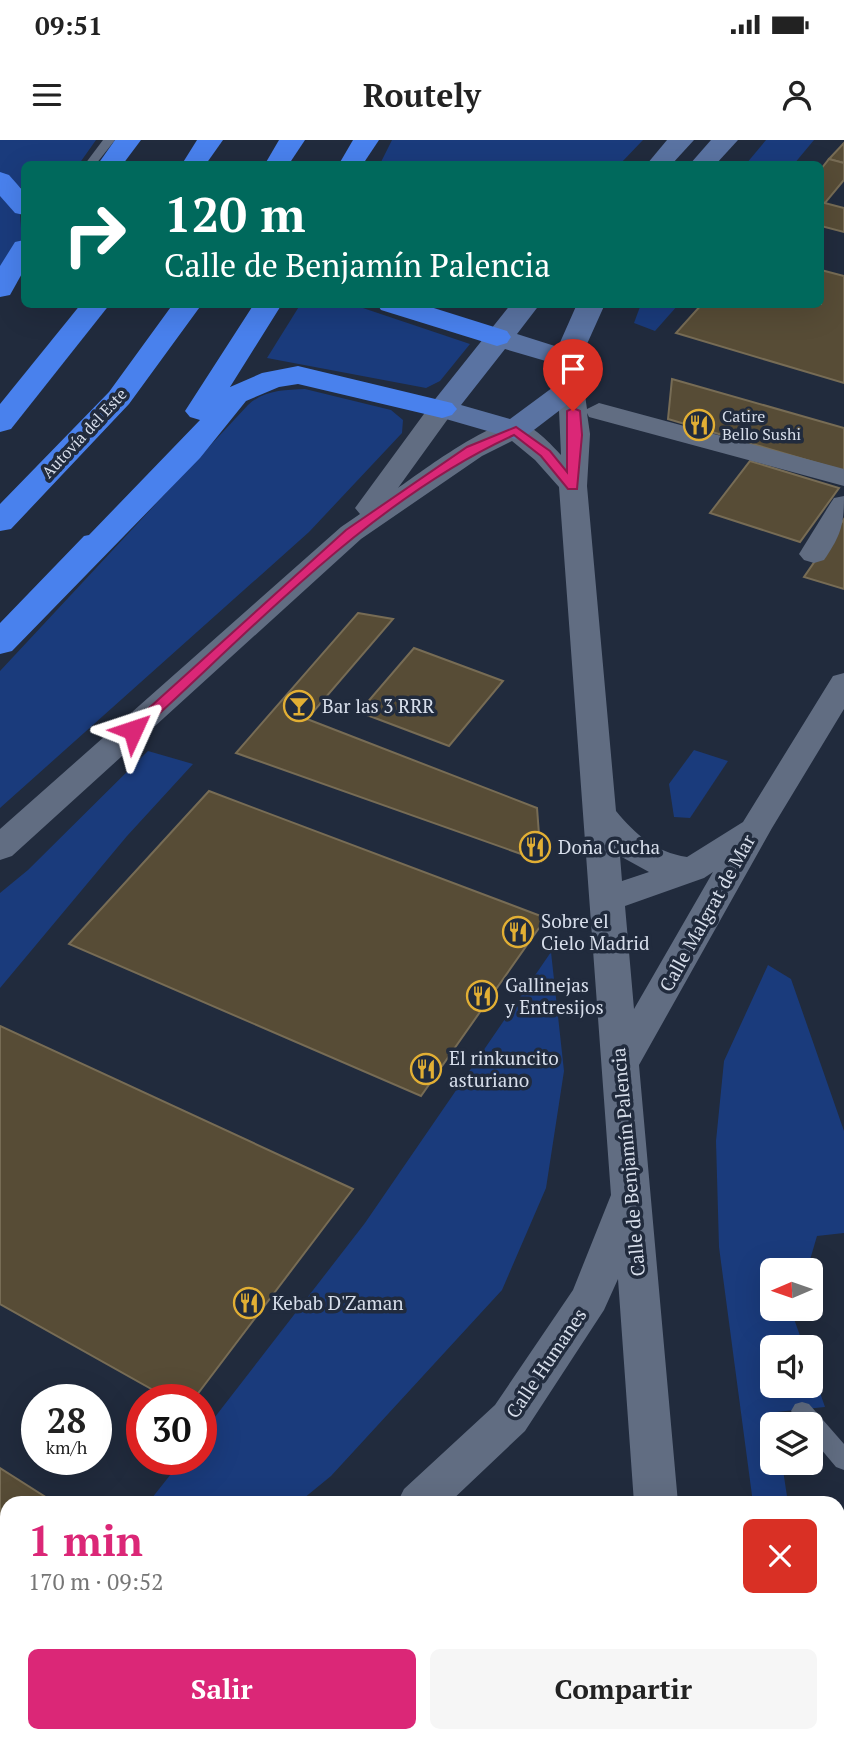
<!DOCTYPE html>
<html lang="es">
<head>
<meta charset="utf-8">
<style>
	:root { --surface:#fff; --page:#f6f6f6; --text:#222; --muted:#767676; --accent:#db2777 }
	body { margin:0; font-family:"PT Serif",serif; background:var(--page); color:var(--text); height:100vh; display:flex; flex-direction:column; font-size:26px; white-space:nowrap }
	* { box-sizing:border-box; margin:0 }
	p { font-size:23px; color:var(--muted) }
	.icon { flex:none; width:38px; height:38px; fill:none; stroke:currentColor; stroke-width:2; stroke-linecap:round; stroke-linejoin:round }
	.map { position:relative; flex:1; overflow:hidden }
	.details { position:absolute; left:0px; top:1356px; width:845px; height:247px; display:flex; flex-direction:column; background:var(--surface); border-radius:21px 21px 0 0; box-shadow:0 7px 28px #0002 }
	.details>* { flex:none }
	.hud { position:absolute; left:21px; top:21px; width:803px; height:147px; border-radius:10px; box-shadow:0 7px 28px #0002; background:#00695c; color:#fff; overflow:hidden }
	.needle { width:46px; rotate:268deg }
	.tools { position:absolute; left:760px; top:1118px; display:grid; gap:14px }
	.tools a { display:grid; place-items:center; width:63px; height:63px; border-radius:10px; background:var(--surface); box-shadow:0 7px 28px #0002; font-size:35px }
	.speed { position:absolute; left:21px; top:1244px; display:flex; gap:14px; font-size:35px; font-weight:700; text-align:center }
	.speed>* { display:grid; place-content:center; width:91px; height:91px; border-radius:50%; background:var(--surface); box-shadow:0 7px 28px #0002; line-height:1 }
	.speed small { font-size:18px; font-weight:400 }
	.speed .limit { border:10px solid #d22; background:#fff; color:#111 }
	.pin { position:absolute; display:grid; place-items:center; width:60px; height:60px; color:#fff; margin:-72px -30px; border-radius:50% 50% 50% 0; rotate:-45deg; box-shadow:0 0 7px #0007 }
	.pin .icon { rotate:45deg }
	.me { position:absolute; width:77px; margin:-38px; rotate:48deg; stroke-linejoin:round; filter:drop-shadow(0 0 5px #0008) }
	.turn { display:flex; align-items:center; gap:24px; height:147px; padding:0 28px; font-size:32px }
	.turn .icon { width:91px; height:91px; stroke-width:2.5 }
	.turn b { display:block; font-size:49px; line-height:60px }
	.round { display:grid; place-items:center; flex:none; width:74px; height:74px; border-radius:10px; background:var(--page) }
	.summary { display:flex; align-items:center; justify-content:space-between; height:119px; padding:0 28px }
	h1 { font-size:42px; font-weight:700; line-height:52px; color:var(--accent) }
	.button { display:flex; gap:14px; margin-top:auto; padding:14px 28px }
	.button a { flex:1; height:80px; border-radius:10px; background:var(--accent); color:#fff; font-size:28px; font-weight:700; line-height:80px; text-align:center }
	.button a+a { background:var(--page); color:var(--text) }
	.status { display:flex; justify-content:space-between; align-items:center; height:49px; padding:0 35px; background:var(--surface); direction:ltr }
	.status svg { height:19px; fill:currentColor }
	header { display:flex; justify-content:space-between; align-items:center; height:91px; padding:0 28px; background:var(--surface); font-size:32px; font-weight:700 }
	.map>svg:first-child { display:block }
	.green { fill:#1a3b7c }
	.building { fill:#574c36; stroke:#776c55; stroke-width:2 }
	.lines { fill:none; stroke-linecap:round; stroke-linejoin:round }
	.lane { fill:#616d82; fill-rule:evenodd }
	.street { fill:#616d82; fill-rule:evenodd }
	.secondary { fill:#5a73a2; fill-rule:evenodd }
	.highway { fill:#4981ed; fill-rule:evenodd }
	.route { fill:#db2777; stroke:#8e194d; stroke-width:2 }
	.labels { text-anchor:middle; stroke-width:7; stroke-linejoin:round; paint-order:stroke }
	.far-poi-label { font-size:16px; fill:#d7deeb; stroke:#212b3d; text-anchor:start }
	.far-street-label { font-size:16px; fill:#d7deeb; stroke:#212b3d }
	.poi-label { font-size:19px; fill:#d7deeb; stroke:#212b3d; text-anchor:start }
	.street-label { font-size:19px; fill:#d7deeb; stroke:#212b3d }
</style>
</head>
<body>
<div class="status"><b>09:51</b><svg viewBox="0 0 49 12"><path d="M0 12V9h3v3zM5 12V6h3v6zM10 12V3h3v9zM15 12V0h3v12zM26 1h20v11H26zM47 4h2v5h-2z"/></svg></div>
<header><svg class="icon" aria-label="menu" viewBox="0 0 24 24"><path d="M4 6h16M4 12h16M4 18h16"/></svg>Routely<svg class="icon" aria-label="person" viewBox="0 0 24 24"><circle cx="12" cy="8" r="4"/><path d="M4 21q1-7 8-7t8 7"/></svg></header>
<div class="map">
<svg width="844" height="1602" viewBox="0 0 844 1602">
	<rect width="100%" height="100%" fill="#212b3d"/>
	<!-- green -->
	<g class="green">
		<path d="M0,0H96L79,24H24V50L0,33Z"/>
		<path d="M392,0H643L620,24H380Z"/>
		<path d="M766,0H814L794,24H746Z"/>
		<path d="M0,50L20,74L22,101L0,127Z"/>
		<path d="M641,164H678V165L655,191L634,183Z"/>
		<path d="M300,165H354L470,204L440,241L426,248L267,218Z"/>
		<path d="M305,249L391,270L403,280L402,293L309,392L0,668V531L248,265C264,250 284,250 305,249Z"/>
		<path d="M694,610L728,621L690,678L674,677L669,644Z"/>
		<path d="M148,611L193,624L127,696L0,848V753L28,730Z"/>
		<path d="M551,812L564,931L546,1048L502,1150L331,1336L298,1363H148L182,1320H201V1295L365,1083Z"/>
		<path d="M768,825L791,839L844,991V1093L817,1096L807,1130H772V1169H795L793,1176L804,1207L772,1208V1246H810V1224L825,1267L776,1272L777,1284H772V1323H782L788,1363H753L719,1107L716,1001L724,921Z"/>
		<path d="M838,1519H844V1602H785L784,1596H838Z"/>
	</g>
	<!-- building -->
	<g class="building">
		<path d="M844,3V23L829,19Z"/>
		<path d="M829,19L844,23V40L825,63L821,62V29Z"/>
		<path d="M821,62L844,68V92L821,86Z"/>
		<path d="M821,130L844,136V243L676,193L702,164H821Z"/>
		<path d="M672,239L844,288V331L668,279Z"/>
		<path d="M750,321L839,348L800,402L710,373Z"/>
		<path d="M844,379V449L804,437Z"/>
		<path d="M358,473L393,479L307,579L537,668L541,721L236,613Z"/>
		<path d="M414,508L503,541L449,606L359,572Z"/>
		<path d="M209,651L546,778L421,956L69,804Z"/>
		<path d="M0,886L353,1049L193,1260H171L0,1164Z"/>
		<path d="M0,1328L55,1363H7V1489L0,1497Z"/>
		<path d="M336,1596H348L353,1602H329Z"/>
	</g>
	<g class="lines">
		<!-- lane -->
		<g class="lane">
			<path d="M103,0H115L96,24H85Z"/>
			<path d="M802,1262L809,1264L844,1304V1330L836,1327L810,1296V1284H800L791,1271L795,1264Z"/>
		</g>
		<!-- street -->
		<g class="street">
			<path d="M571,240L580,242L584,248L587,269L599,263L844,329V346L589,277L587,273L590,294L587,346L616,671C636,695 655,712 687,717L743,682L833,536L844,533V569L772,688L639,925L678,1363H634L618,1139L604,1170L525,1291L449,1363H397L404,1349L495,1265L573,1150L611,1055L559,347L535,320L512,301L482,316L361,399L12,716L0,720V689L341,387L360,374L355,368L432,263H452L455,269L398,348C421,332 491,279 518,282C532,284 552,305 561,315L558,248L562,242ZM620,716L649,732L622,741ZM713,732L634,869L625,766L704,738Z"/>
			<path d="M844,356C844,385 841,395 824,420L814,423L804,420L799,414L830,364L834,358Z"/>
			<path d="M94,1596H147L144,1602H91Z"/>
			<path d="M652,1596H700L701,1602H653Z"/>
		</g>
		<!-- secondary -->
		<g class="secondary">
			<path d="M667,0H694L672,24H647Z"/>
			<path d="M711,0H738L716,24H690Z"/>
			<path d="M511,164H540L517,194L558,207L577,164H605L587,204L586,248L581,254L526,296L515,299L432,275L427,269L432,263ZM505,209L556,224V245L510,279L461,265Z"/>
		</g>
		<!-- highway -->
		<g class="highway">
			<path d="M115,0H141L123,24H98Z"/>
			<path d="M197,0H223L206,24H182Z"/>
			<path d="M279,0H305L289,24H265Z"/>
			<path d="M353,0H379L363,24H339Z"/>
			<path d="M0,32L9,35L24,52V75L15,73L0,56Z"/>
			<path d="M24,100V130L10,155L0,157V126L15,102Z"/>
			<path d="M81,164H110L11,289L0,292V264Z"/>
			<path d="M173,164H202L129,264L11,389L0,391V364L109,252Z"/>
			<path d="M254,164H282L230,247L262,233L298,226L452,263L457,269L452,275L442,278L298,244L279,247L246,261L200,318L12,511L0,514V483L84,396L89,395L200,280L190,277L185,271Z"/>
			<path d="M377,164H421L507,191L511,197L507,203L497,206L381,170Z"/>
		</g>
	</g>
	<!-- route -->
	<path class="route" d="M573,268L580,271L582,295L577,349H568L541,316L514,295C371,360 253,489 138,593H128V587L346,390L467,307L516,287L550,311L567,332V271Z"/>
	<!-- icons -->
	<defs>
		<g id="restaurant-ring" transform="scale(1.575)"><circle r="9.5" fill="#212b3d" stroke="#e2af34" stroke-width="1.5"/><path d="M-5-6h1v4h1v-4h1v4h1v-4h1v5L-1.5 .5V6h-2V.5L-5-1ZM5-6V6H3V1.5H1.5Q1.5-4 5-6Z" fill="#e2af34"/></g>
		<g id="bar-ring" transform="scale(1.575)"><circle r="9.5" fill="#212b3d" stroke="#e2af34" stroke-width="1.5"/><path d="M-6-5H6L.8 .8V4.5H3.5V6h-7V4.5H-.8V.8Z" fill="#e2af34"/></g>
	</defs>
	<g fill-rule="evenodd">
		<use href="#restaurant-ring" x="699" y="285"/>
		<use href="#bar-ring" x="299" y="566"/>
		<use href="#restaurant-ring" x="535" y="707"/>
		<use href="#restaurant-ring" x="518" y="792"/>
		<use href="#restaurant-ring" x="482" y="856"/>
		<use href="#restaurant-ring" x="426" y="929"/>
		<use href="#restaurant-ring" x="249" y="1163"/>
	</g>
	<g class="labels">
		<!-- far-poi labels -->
		<g class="far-poi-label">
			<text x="722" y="282">Catire<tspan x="722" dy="18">Bello Sushi</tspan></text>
		</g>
		<!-- far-street labels -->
		<g class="far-street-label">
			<text transform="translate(84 293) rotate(-47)" y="6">Autovía del Este</text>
		</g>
		<!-- poi labels -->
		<g class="poi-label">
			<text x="322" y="573">Bar las 3 RRR</text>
			<text x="558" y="714">Doña Cucha</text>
			<text x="541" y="788">Sobre el<tspan x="541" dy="22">Cielo Madrid</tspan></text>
			<text x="505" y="852">Gallinejas<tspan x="505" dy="22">y Entresijos</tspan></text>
			<text x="449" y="925">El rinkuncito<tspan x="449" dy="22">asturiano</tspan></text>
			<text x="272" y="1170">Kebab D'Zaman</text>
		</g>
		<!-- street labels -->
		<g class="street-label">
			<text transform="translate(707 773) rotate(-61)" y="7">Calle Malgrat de Mar</text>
			<text transform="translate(628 1022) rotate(-95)" y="7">Calle de Benjamín Palencia</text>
			<text transform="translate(546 1223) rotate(-56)" y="7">Calle Humanes</text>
		</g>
	</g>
</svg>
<div class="tools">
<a><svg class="needle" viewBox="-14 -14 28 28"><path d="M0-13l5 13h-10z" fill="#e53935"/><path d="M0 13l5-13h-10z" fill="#767676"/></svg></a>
<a><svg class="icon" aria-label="sound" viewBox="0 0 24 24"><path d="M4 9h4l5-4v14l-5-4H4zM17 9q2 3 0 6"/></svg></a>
<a><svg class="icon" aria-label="layers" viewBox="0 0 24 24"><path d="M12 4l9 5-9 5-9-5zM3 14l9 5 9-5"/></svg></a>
</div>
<div class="speed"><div>28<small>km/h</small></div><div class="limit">30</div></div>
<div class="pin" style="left:573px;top:271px;background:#d93025"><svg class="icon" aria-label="arrive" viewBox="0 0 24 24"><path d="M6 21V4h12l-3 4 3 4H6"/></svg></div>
<svg class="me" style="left:133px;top:590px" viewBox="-20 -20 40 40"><path d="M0-17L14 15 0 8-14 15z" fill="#db2777" stroke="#fff" stroke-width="4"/></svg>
<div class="hud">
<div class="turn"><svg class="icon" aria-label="right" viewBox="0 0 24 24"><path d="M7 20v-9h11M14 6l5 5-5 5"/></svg><div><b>120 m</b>Calle de Benjamín Palencia</div></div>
</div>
<section class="details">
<div class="summary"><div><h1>1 min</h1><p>170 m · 09:52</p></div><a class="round" style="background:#d93025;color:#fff"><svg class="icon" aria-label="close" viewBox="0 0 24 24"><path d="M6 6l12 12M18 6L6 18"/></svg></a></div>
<div class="button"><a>Salir</a><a>Compartir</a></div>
</section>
</div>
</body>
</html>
